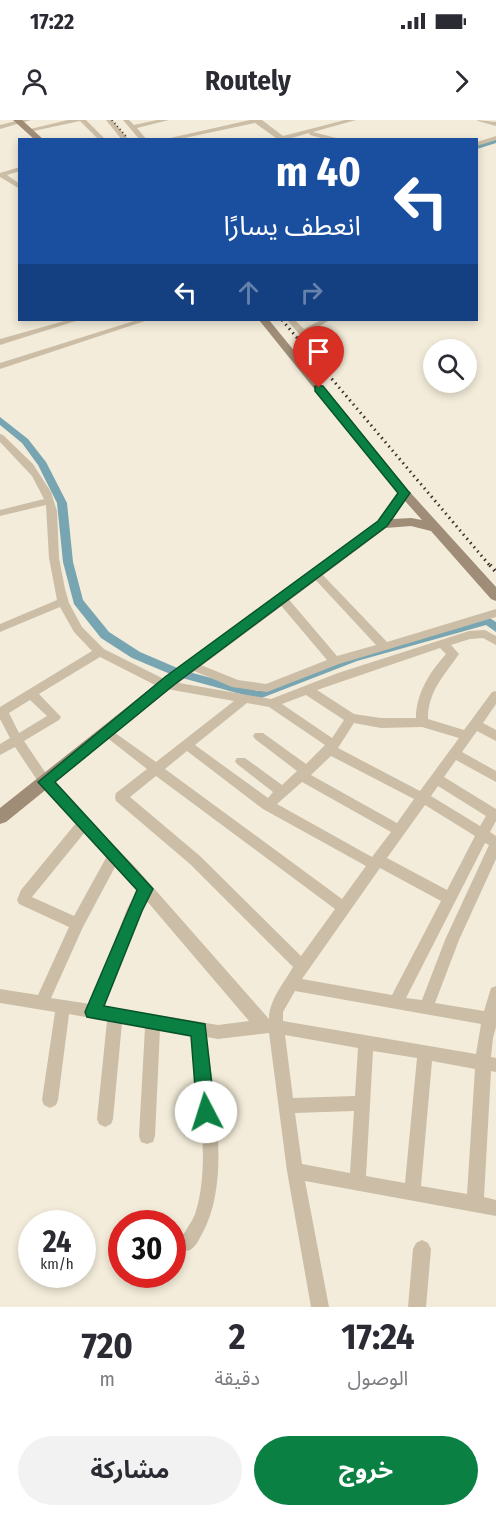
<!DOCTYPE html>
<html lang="ar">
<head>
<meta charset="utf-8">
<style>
	:root { --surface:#fff; --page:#f2f2f3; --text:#2b2b33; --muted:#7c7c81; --accent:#0b8043 }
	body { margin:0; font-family:"Fira Sans Condensed","Noto Sans Arabic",sans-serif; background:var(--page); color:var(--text); direction:rtl; height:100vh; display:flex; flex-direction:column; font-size:22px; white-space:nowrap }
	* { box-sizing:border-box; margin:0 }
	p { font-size:20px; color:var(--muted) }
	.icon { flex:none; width:33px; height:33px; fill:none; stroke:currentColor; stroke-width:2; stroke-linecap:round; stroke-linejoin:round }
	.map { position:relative; height:1187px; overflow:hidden; direction:ltr }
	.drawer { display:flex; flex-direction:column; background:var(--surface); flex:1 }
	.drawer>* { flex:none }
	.banner { position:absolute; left:18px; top:18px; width:460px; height:183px; border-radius:0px; box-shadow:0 3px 9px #0003; direction:rtl; background:#1a4fa0; color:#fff; overflow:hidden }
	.tools { position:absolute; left:423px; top:219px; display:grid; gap:12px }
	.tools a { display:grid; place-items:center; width:54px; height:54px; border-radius:50%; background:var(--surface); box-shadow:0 3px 9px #0003; font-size:30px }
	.speed { position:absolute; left:18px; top:1090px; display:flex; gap:12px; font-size:30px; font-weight:700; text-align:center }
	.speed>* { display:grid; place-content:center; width:78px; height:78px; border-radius:50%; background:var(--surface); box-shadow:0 3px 9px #0003; line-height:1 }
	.speed small { font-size:15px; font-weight:400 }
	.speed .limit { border:9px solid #d22; background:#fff; color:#111 }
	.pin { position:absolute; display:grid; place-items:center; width:51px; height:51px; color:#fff; margin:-62px -26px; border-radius:50% 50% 50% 0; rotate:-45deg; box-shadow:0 0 6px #0007 }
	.pin .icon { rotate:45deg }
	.me { position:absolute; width:66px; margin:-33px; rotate:355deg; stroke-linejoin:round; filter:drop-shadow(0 0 4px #0008) }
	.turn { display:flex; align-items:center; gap:21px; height:126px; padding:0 18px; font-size:27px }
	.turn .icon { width:78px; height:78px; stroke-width:2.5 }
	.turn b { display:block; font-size:42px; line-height:51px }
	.lanes { display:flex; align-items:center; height:57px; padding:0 18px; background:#0003; justify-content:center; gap:30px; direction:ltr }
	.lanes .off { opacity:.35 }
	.eta { display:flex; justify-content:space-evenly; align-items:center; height:102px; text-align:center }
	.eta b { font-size:36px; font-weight:700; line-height:42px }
	.button { display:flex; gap:12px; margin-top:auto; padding:12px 18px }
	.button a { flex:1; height:69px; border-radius:36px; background:var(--accent); color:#fff; font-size:24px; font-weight:700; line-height:69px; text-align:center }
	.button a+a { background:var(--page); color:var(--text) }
	.status { display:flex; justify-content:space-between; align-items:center; height:42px; padding:0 30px; background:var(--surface); direction:ltr }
	.status svg { height:16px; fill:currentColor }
	header { display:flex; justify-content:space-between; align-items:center; height:78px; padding:0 18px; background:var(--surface); font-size:27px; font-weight:700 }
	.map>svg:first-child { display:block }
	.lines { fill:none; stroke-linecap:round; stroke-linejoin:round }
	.canal { fill:#78a5b2; fill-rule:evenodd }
	.street { fill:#ccbea6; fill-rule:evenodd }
	.secondary { fill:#a08d77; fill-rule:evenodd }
	.rail-far2 { stroke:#372f27; stroke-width:2; stroke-dasharray:1 3; stroke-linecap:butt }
	.rail-far1 { stroke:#372f27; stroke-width:3; stroke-dasharray:1.5 4; stroke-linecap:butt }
	.rail { stroke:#372f27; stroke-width:4; stroke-dasharray:1.5 4.5; stroke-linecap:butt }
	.route { fill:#0b8043; stroke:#07532c; stroke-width:1.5 }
</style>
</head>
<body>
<div class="status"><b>17:22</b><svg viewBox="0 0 49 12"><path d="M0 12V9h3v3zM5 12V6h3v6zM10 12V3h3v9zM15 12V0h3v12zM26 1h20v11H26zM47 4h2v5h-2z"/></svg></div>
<header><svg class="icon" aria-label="forward" viewBox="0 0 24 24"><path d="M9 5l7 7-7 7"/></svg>Routely<svg class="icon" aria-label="person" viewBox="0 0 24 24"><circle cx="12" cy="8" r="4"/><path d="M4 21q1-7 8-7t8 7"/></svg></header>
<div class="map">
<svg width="496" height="1187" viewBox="0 0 496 1187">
	<rect width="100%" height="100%" fill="#f3ecda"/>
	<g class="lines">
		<!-- canal -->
		<g class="canal">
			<path d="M496,19V23L477,29V25Z"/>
			<path d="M0,297L28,319L46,342L67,383L73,442L83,480L109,512L140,532L182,550L258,571L350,535L488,497L496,502V512L486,505L357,541L259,579L175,556L132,538L101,518L74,484L63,442L57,383L38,345L22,323L0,305Z"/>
		</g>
		<!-- street -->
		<g class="street">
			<path d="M20,0H31L0,9V5Z"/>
			<path d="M68,0H86L106,20H99L80,1L29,12L26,10Z"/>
			<path d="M106,0H112L129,20H122Z"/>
			<path d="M123,0H129L134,5L157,0H169L137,8L147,20H140Z"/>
			<path d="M250,0H262L283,16L345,0H356L313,12L344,20H329L310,15L309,13L285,20H272L276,18L255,3L175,20L170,18Z"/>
			<path d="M477,0L496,2V6L478,1Z"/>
			<path d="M496,16V20L477,26V22Z"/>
			<path d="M20,47V51L7,55L20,64V69L0,57V53Z"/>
			<path d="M68,200H79L0,225V219Z"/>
			<path d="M137,200H148L0,249V243Z"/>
			<path d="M287,200H295L304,209L321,200H330L303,216L300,215Z"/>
			<path d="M0,314L3,315L33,344L51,372L57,391L59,438L65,469L69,483L82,507L104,529L168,561L271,579L338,553L469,511L485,510L496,516V525L483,518L470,519L451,525L459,534C444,556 428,571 428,599L464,610L492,572L496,571V584L483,603L496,610V621L477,611L462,632L496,651V662L456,640L444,657L496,689V701L490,712L496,716V739L459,820L435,883L484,891L491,868L496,866V907L493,918L491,937L496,938V952L491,951L484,1077L496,1080V1096L305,1061L329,1187H311L287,1051L269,913L218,919L207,917C213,975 232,1060 202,1114C198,1121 196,1127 188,1131L182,1128L179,1122C184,1112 191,1104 195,1094C212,1044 197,967 192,915L160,909L155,1016L153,1022L147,1024L141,1022L139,1016L145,907L122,903L113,999L111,1004L105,1007L99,1004L97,999L107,901L69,894L58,980L56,985L50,988L44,985L42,980L55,892L0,883V869L38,875L69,807L19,784L17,780L21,770L76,703L41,666L15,627L0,635V624L10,618L0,599V587L92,531L74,512L60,487L0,512V504L57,480L49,438L46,385L0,396V390L44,379L32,356L0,322ZM440,528L446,534C430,552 416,573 416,598H381L354,594L317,570ZM100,537L161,568L234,581L156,642L111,610H103L101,613L147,649L116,673L115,677L116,681L190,744L293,847C284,863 269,880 269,899L137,749L49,658L24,621L59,600L61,597L39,574ZM306,575L344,600L332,618L282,584ZM30,580L47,596L19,613L9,593ZM247,583L269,587L325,625L306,644L263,613H255L253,616L255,619L297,651L282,665L245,638H237L235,641L237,644L273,672L268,678L195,625ZM354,603L381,608L422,607L459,618L420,671L338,628ZM187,631L263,689L366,746L342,779L165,649ZM331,636L414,679L397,703L311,655ZM156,656L335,789L301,836L200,736L130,677ZM302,662L391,712L372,737L277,684ZM438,666L486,696L480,706L431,676ZM425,685L475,716L447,770L387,738ZM85,712L107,736L74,796L32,777ZM485,723L489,725L445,820L422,880L406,878ZM116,745L138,769L127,789L90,884L51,878L83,807ZM380,748L441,781L392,875L302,859ZM146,780L249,901L218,905L104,886ZM295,871L481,904L476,934L283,901V892ZM285,915L358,928L355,976L293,978ZM373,931L417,938L405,1063L366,1056ZM432,941L475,949L467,1074L421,1066ZM354,991L350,1053L302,1044L295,993Z"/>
			<path d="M315,449L319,451L387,522L496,489V497L339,544L267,572L232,567L187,548L185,545L191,541L238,560L266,564L327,540L278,482L277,479L282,475L286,476L337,536L376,525L311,455L310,453L311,451Z"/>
			<path d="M422,1120L428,1123L431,1129L426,1187H408L413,1129L416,1123Z"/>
		</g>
		<!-- secondary -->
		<g class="secondary">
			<path d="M13,0H22L44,20H35Z"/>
			<path d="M259,200H269L408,370L496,467V481L491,479L431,411L411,406L386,408L170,569L6,702L0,704V688L160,561L378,401L398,373ZM405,381L422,400L411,398L393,399Z"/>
		</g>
		<!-- rail-far2 -->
		<path class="rail-far2" d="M112,0L129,20"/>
		<!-- rail-far1 -->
		<path class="rail-far1" d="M282,200L491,447"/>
		<!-- rail -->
		<path class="rail" d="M490,445L496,452"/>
	</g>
	<!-- route -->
	<path class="route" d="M315,266H323L408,371L410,373L387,406L175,564L55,662L153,769L142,791L104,886L205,904L215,992L212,998L206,1001L199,998L197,992L191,916L87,897L85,892L137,770L38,662L165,557L378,401L398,373L315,271Z"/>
</svg>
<div class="tools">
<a><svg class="icon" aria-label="search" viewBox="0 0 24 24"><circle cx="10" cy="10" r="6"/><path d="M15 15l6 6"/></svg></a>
</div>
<div class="speed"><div>24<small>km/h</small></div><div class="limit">30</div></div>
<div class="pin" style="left:319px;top:268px;background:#d93025"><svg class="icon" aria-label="arrive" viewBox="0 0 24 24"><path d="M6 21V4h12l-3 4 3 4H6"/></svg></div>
<svg class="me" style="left:206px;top:992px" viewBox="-20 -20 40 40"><circle r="19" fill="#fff"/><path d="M0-13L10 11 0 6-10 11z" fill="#0b8043"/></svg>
<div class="banner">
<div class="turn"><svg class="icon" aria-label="left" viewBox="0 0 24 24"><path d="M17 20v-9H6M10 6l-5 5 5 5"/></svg><div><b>40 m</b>انعطف يسارًا</div></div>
<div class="lanes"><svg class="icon" aria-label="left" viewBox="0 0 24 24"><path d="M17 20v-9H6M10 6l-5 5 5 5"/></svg><svg class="icon off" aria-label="ahead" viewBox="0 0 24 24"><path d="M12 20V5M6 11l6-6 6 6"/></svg><svg class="icon off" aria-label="right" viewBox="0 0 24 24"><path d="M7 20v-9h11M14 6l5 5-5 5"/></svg></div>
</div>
</div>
<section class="drawer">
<div class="eta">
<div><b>17:24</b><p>الوصول</p></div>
<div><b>2</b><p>دقيقة</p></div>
<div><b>720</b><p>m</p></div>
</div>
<div class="button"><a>خروج</a><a>مشاركة</a></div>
</section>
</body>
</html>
